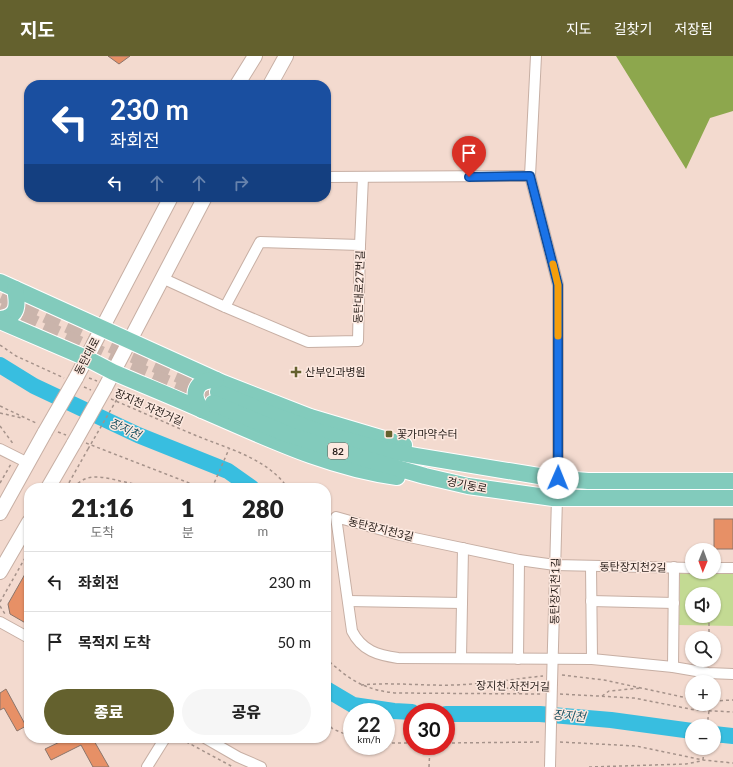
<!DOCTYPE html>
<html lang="ko">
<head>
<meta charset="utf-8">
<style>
	:root { --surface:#fff; --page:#f6f6f6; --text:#222; --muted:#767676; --line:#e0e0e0; --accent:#64612e }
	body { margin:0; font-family:Lato,"Noto Sans KR",sans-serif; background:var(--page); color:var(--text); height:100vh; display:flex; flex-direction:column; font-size:15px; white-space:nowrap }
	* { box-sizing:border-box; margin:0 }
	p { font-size:13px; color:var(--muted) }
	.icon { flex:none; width:22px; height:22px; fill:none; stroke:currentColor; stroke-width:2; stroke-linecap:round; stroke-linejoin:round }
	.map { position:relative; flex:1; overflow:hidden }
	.drawer { position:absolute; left:24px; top:427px; width:307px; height:260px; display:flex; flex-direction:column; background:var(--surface); border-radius:16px; box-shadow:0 1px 3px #0004 }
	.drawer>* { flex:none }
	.guide { position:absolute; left:24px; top:24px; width:307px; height:122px; border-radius:16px; box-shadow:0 1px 3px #0004; background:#1a4fa0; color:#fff; overflow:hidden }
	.needle { width:26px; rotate:181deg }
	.controls { position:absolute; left:685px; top:487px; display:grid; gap:8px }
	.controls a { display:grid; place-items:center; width:36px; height:36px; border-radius:50%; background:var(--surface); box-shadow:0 1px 3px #0004; font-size:20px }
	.speed { position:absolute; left:343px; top:647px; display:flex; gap:8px; font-size:20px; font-weight:700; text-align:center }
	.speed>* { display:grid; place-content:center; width:52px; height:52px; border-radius:50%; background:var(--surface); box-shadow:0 1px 3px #0004; line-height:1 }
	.speed small { font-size:10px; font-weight:400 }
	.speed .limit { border:6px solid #d22; background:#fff; color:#111 }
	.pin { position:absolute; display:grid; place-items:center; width:34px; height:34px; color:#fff; margin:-41px -17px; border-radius:50% 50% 50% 0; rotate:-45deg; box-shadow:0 0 4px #0007 }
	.pin .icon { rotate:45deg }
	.me { position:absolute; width:44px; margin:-22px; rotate:1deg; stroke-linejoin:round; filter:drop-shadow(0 0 3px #0008) }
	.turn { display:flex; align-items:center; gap:14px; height:84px; padding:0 20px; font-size:18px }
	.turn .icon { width:52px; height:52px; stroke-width:2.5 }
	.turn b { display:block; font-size:28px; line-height:34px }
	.lanes { display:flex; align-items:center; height:38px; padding:0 20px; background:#0003; justify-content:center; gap:20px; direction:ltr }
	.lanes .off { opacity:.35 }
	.eta { display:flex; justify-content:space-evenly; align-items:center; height:68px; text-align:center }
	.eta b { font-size:24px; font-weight:800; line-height:28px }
	.primary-button { display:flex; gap:8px; margin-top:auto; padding:8px 20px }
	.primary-button a { flex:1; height:46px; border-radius:24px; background:var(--accent); color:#fff; font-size:16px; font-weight:800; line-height:46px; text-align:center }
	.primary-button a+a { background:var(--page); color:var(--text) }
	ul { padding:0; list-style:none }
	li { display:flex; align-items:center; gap:12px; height:60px; padding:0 20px; border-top:1px solid var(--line) }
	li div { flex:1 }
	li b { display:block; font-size:15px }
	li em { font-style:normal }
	header { display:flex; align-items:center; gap:24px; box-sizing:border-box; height:56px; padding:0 20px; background:var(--accent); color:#fff }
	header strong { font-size:19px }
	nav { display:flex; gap:22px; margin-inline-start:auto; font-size:14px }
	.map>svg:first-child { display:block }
	.green { fill:#c3da93; fill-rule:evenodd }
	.forest { fill:#8da74d }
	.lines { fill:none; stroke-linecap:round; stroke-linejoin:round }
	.river { stroke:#38bee0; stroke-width:16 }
	.building { fill:#e79066; stroke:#8b756b }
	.primary-tunnel { stroke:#cab4ab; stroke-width:16; stroke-dasharray:16 8; stroke-linecap:butt }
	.street-casing { stroke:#c7afa4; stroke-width:12 }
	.secondary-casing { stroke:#c7afa4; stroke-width:16 }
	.primary-casing { stroke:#fff; stroke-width:18 }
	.path { stroke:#a5928a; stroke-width:1.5; stroke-dasharray:3 3; stroke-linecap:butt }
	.street { stroke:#fff; stroke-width:10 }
	.secondary { stroke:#fff; stroke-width:14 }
	.primary { stroke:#82cbbc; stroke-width:16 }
	.street-bridge-casing { stroke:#c7afa4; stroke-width:12; stroke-linecap:butt }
	.secondary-bridge-casing { stroke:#c7afa4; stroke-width:16; stroke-linecap:butt }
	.path-bridge { stroke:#a5928a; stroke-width:1.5; stroke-dasharray:3 3; stroke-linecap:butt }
	.street-bridge { stroke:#fff; stroke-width:10 }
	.secondary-bridge { stroke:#fff; stroke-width:14 }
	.route-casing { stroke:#114b97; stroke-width:10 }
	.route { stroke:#1a73e8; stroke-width:7 }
	.slow { stroke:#f59e0b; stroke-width:7 }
	.poi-dot { fill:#64612e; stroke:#fde9e0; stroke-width:1.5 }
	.labels { text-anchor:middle; stroke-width:3; stroke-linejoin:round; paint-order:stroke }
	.shield { fill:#fde9e0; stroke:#675b55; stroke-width:1 }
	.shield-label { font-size:10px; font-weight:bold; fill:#271e1a }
	.street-label { font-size:11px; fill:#271e1a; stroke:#fde9e0 }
	.poi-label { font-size:11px; fill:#271e1a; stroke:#fde9e0; text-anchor:start }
	.water-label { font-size:12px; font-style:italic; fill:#1e5362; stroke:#fde9e0 }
</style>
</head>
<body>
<header>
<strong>지도</strong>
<nav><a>지도</a><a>길찾기</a><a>저장됨</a></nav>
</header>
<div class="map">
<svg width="733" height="711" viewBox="0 0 733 711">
	<rect width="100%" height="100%" fill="#f3dacf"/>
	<!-- green -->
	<path class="green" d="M680,517L733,518V570L679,569ZM692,538H714V560H692Z"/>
	<!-- forest -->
	<path class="forest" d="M616,0H733V55L710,62L686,113Z"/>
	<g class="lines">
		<!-- river -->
		<g class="river">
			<path d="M0,309L34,330L138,379L228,415L252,432"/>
			<path d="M326,633L353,649L394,655L412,656"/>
			<path d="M446,658H540L611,664L692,675"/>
			<path d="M714,678L733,680"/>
		</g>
	</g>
	<!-- building -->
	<g class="building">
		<path d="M108,0H130L119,8Z"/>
		<rect x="714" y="463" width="19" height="30"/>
		<path d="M29,511V569L10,558L8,548Z"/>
		<path d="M6,633L26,670L17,675L4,652L0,654V637Z"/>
		<path d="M68,682H95L93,683L109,711H93L81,689L51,704L45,693Z"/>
	</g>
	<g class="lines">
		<!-- primary-tunnel -->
		<g class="primary-tunnel">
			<path d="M2,239L124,295L218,336"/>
			<path d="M0,251L120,307L207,344"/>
		</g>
		<!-- street casing -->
		<g class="street-casing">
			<g id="street">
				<path d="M530,120L536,0"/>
				<path d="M326,121L530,120L558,229V423"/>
				<path d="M360,189L363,121"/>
				<path d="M162,222L225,251L308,286L358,285L360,189L260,186L225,251"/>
				<path d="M0,393L28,407"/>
				<path d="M591,510L592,603"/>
				<path d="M692,512L555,509L519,504L400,479L336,461L352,575C362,595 378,599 398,602L592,603L673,611L708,617L733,618"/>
				<path d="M714,512H733"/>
				<path d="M348,545L462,547"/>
				<path d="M591,545L674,547"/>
				<path d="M0,566L29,582"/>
				<path d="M461,602L463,492"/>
				<path d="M518,603L519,504"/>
				<path d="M673,611L674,511"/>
				<path d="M552,627L557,442"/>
				<path d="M205,682L238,701L261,711"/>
				<path d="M147,711L165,682"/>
			</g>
		</g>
		<!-- secondary casing -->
		<g class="secondary-casing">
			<g id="secondary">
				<path d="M237,29L255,0"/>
				<path d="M270,29L286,0"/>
				<path d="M76,322L171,141"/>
				<path d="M105,332L205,141"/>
				<path d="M48,432L74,387"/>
				<path d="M0,457L45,376"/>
				<path d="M0,516L29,466"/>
			</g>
		</g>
		<!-- primary casing -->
		<g class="primary-casing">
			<g id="primary">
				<path d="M0,226L223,327L310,361L404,389"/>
				<path d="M0,263C19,261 18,248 15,233"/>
				<path d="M0,265L86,302L113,316C143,329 173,341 202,354C265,381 328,412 397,421"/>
				<path d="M218,336L263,355L322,377L379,393L417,400L551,422L588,425H733"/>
				<path d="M213,347L287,378L362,402L425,420L468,430L553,442H733"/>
				<path d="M202,354C190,338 195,324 216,324"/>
			</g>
		</g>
		<!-- path -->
		<g class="path">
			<path d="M0,289L16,300L64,322"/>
			<path d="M89,322L97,325"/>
			<path d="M84,331L91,334"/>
			<path d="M117,334L122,336L120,338"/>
			<path d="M111,343C137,354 164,366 190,377C224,392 265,400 288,432"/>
			<path d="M0,350L36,367"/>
			<path d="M0,357L22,362"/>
			<path d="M0,370L14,389"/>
			<path d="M58,376L66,379"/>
			<path d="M86,387L202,432"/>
			<path d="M0,427L11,408"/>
			<path d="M66,432L88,393"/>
			<path d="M74,432C85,416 104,421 120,425C130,427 139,429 148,432"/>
			<path d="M212,432L229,393"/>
			<path d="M326,499L328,521L326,524"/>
			<path d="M0,546L29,495"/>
			<path d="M0,550L5,558"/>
			<path d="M709,582V560"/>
			<path d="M326,601C329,606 333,609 337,612C355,628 373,635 396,637L543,638"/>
			<path d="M709,608V604"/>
			<path d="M562,619L604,624L692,643"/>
			<path d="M483,628L513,633L519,637"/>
			<path d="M361,629C392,626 423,630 454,629C484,628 513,623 543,620"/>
			<path d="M560,638L634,642L695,654L733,656"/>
			<path d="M602,640L609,635L642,632"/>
			<path d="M714,645L733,644"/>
			<path d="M705,655L706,648"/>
			<path d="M326,667L333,673L352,681"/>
			<path d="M707,670L709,655"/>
			<path d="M181,683L233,711"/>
			<path d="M560,686L636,690L703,704L733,707"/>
			<path d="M386,687H412"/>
			<path d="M446,687L542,686"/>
			<path d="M703,704L704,692"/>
			<path d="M429,711L430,690"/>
			<path d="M589,711L686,708L701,705"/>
		</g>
		<!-- street -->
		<use href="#street" class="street"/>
		<!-- secondary -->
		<use href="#secondary" class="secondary"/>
		<!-- primary -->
		<use href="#primary" class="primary"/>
		<!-- street-bridge casing -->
		<g class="street-bridge-casing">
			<path id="street-bridge" d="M550,711L552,627"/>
		</g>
		<!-- secondary-bridge casing -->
		<g class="secondary-bridge-casing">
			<g id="secondary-bridge">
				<path d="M45,376L76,322"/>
				<path d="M74,387L105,332"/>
			</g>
		</g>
		<!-- path-bridge -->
		<path class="path-bridge" d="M88,393L120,338"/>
		<!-- street-bridge -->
		<use href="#street-bridge" class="street-bridge"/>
		<!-- secondary-bridge -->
		<use href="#secondary-bridge" class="secondary-bridge"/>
	</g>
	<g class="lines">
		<!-- route casing -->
		<g class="route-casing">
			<path id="route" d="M469,121L530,120L558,229V422"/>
		</g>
		<!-- route -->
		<use href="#route" class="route"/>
		<!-- slow -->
		<path class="slow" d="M553,208L558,229V280"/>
	</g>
	<!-- markers -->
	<g class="poi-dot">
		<path d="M294 310h4v4h4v4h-4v4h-4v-4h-4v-4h4z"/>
		<rect x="385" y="374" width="8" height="8" rx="2"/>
	</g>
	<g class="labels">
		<!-- shield labels -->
		<rect class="shield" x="328" y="387" width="20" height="16" rx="3"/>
		<g class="shield-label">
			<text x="338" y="399">82</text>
		</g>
		<!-- street labels -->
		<g class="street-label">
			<text transform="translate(359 231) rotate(-88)" y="4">동탄대로27번길</text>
			<text transform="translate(87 300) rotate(-62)" y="4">동탄대로</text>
			<text transform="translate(149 351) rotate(24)" y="4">장지천 자전거길</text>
			<text transform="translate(467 429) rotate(11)" y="4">경기동로</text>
			<text transform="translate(381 473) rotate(14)" y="4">동탄장지천3길</text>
			<text transform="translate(633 511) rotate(1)" y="4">동탄장지천2길</text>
			<text transform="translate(555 535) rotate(-89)" y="4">동탄장지천1길</text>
			<text transform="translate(513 630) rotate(1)" y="4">장지천 자전거길</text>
		</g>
		<!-- poi labels -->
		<g class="poi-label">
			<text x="305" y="320">산부인과병원</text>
			<text x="397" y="382">꽃가마약수터</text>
		</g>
		<!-- water labels -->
		<g class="water-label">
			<text transform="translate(125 373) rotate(25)" y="4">장지천</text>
			<text transform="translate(569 660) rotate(5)" y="4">장지천</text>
		</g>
	</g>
</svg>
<div class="controls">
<a><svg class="needle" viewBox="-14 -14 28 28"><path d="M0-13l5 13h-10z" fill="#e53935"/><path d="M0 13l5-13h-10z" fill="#767676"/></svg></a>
<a><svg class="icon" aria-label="sound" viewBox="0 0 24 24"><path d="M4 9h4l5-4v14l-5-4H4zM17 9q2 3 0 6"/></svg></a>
<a><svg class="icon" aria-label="search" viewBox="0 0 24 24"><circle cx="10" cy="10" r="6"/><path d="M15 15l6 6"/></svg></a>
<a>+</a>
<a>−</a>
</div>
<div class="speed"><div>22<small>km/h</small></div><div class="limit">30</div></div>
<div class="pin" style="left:469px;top:121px;background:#d93025"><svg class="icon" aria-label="arrive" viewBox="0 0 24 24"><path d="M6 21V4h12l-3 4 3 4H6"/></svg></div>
<svg class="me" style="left:558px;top:422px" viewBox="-20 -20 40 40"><circle r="19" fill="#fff"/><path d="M0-13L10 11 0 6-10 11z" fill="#1a73e8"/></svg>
<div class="guide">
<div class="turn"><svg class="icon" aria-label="left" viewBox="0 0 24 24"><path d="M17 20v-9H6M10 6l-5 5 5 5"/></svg><div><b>230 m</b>좌회전</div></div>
<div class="lanes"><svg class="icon" aria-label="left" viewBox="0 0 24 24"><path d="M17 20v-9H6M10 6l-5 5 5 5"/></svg><svg class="icon off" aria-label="ahead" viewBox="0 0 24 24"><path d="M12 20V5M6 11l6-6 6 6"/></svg><svg class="icon off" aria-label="ahead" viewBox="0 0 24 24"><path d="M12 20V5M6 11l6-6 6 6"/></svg><svg class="icon off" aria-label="right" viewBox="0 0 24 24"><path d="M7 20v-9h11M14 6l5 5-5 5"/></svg></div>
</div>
<section class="drawer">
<div class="eta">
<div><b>21:16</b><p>도착</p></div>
<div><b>1</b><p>분</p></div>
<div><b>280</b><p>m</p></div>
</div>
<ul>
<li><svg class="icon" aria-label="left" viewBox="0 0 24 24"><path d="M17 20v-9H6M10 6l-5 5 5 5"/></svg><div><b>좌회전</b></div><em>230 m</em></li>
<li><svg class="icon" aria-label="arrive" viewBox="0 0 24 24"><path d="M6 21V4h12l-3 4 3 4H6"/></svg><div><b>목적지 도착</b></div><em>50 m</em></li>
</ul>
<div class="primary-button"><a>종료</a><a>공유</a></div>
</section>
</div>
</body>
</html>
